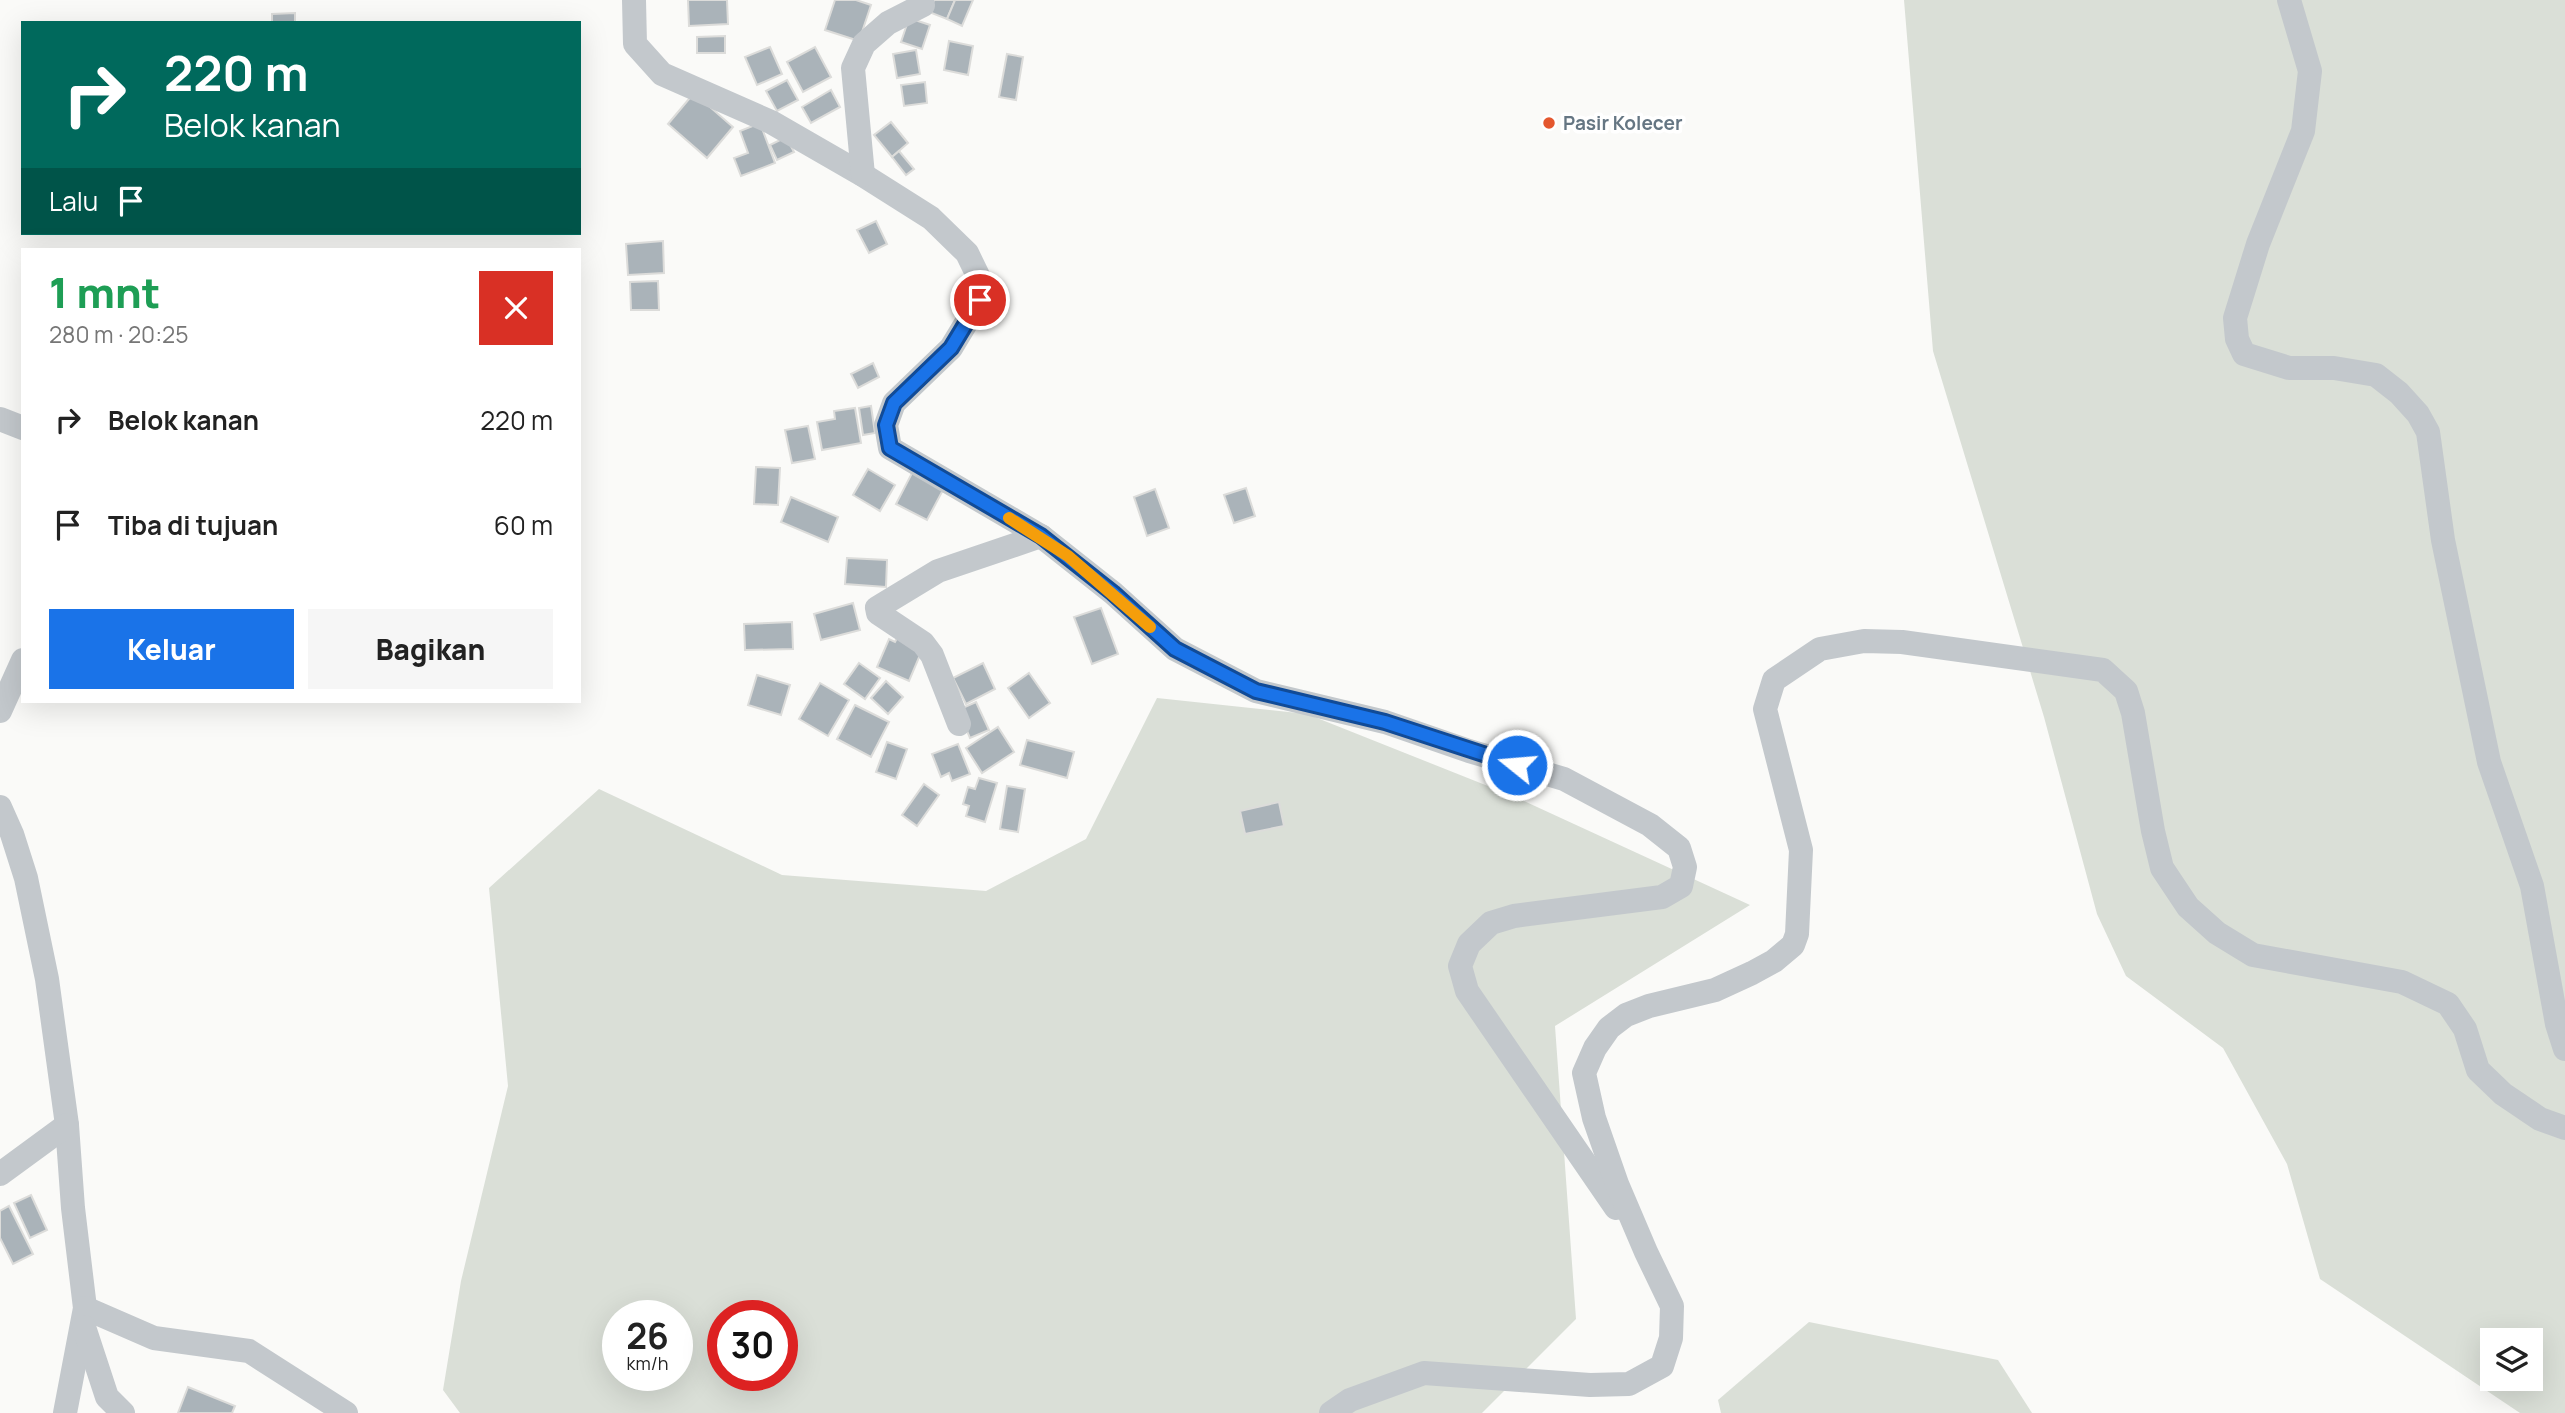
<!DOCTYPE html>
<html lang="id">
<head>
<meta charset="utf-8">
<style>
	:root { --surface:#fff; --page:#f6f6f6; --text:#222; --muted:#767676; --accent:#1a73e8 }
	body { margin:0; font-family:Manrope,sans-serif; background:var(--page); color:var(--text); height:100vh; display:flex; flex-direction:column; font-size:26px; white-space:nowrap }
	* { box-sizing:border-box; margin:0 }
	p { font-size:23px; color:var(--muted) }
	.icon { flex:none; width:38px; height:38px; fill:none; stroke:currentColor; stroke-width:2; stroke-linecap:round; stroke-linejoin:round }
	.map { position:relative; flex:1; overflow:hidden }
	.side { position:absolute; left:21px; top:248px; width:560px; height:455px; display:flex; flex-direction:column; background:var(--surface); border-radius:0px; box-shadow:0 7px 28px #0002 }
	.side>* { flex:none }
	.top-card { position:absolute; left:21px; top:21px; width:560px; height:214px; border-radius:0px; box-shadow:0 7px 28px #0002; background:#00695c; color:#fff; overflow:hidden }
	.tools { position:absolute; left:2480px; top:1328px; display:grid; gap:14px }
	.tools a { display:grid; place-items:center; width:63px; height:63px; border-radius:0px; background:var(--surface); box-shadow:0 7px 28px #0002; font-size:35px }
	.speed { position:absolute; left:602px; top:1300px; display:flex; gap:14px; font-size:35px; font-weight:700; text-align:center }
	.speed>* { display:grid; place-content:center; width:91px; height:91px; border-radius:50%; background:var(--surface); box-shadow:0 7px 28px #0002; line-height:1 }
	.speed small { font-size:18px; font-weight:400 }
	.speed .limit { border:10px solid #d22; background:#fff; color:#111 }
	.pin { position:absolute; display:grid; place-items:center; width:60px; height:60px; color:#fff; margin:-30px; border:4px solid #fff; border-radius:50%; box-shadow:0 2px 7px #0007 }
	.me { position:absolute; width:77px; margin:-38px; rotate:287deg; stroke-linejoin:round; filter:drop-shadow(0 0 5px #0008) }
	.turn { display:flex; align-items:center; gap:24px; height:147px; padding:0 28px; font-size:32px }
	.turn .icon { width:91px; height:91px; stroke-width:2.5 }
	.turn b { display:block; font-size:49px; line-height:60px }
	.then { display:flex; align-items:center; height:66px; padding:0 28px; background:#0003; gap:14px; font-size:26px }
	.round { display:grid; place-items:center; flex:none; width:74px; height:74px; border-radius:0px; background:var(--page) }
	.headline { display:flex; align-items:center; justify-content:space-between; height:119px; padding:0 28px }
	h1 { font-size:42px; font-weight:800; line-height:52px; color:#1e9e55 }
	.button { display:flex; gap:14px; margin-top:auto; padding:14px 28px }
	.button a { flex:1; height:80px; border-radius:0px; background:var(--accent); color:#fff; font-size:28px; font-weight:800; line-height:80px; text-align:center }
	.button a+a { background:var(--page); color:var(--text) }
	ul { padding:0; list-style:none }
	li { display:flex; align-items:center; gap:21px; height:105px; padding:0 28px }
	li div { flex:1 }
	li b { display:block; font-size:26px }
	li em { font-style:normal }
	.map>svg:first-child { display:block }
	.green { fill:#dadfd7; fill-rule:evenodd }
	.building { fill:#aab3b9; stroke:#dcdcda; stroke-width:2 }
	.lines { fill:none; stroke-linecap:round; stroke-linejoin:round }
	.minor { stroke:#c3c8cc; stroke-width:24 }
	.route-casing { stroke:#114b97; stroke-width:18 }
	.route { stroke:#1a73e8; stroke-width:12 }
	.slow { stroke:#f59e0b; stroke-width:12 }
	.poi-dot { fill:#e4572e; stroke:#fff; stroke-width:2.5 }
	.labels { text-anchor:middle; stroke-width:7; stroke-linejoin:round; paint-order:stroke }
	.poi-label { font-size:19px; font-weight:bold; fill:#657683; stroke:#fff; text-anchor:start }
</style>
</head>
<body>
<div class="map">
<svg width="2565" height="1413" viewBox="0 0 2565 1413">
	<rect width="100%" height="100%" fill="#fafaf8"/>
	<!-- green -->
	<g class="green">
		<path d="M1904,0H2565V1413H2520L2320,1279L2287,1164L2223,1048L2126,976L2097,914L2044,717L1933,351ZM2492,1340H2530V1379H2492Z"/>
		<path d="M1157,698L1307,714L1513,796L1750,905L1555,1026L1576,1319L1482,1413H460L443,1390L461,1281L508,1086L489,888L599,789L782,875L986,891L1086,839ZM618,1316H677V1376H618ZM723,1316H782V1376H723Z"/>
		<path d="M1809,1322L1998,1360L2032,1413H1721L1718,1400Z"/>
	</g>
	<!-- building -->
	<g class="building">
		<path d="M688,0H727L728,24L689,26Z"/>
		<path d="M835,0H856L871,5L859,41L825,30Z"/>
		<path d="M934,0H955L947,19L929,12Z"/>
		<path d="M955,0H973L962,26L947,19Z"/>
		<path d="M295,13V23H272V14Z"/>
		<path d="M909,18L930,25L922,49L901,42Z"/>
		<path d="M725,36V53H697V37Z"/>
		<path d="M949,41L973,46L968,75L944,70Z"/>
		<path d="M770,47L782,74L757,85L745,57Z"/>
		<path d="M815,47L831,77L803,92L787,62Z"/>
		<path d="M916,50L920,74L897,78L893,54Z"/>
		<path d="M1007,54L1023,57L1016,100L999,97Z"/>
		<path d="M787,80L798,100L777,111L766,91Z"/>
		<path d="M925,82L927,103L904,106L901,85Z"/>
		<path d="M831,90L840,107L811,123L802,107Z"/>
		<path d="M694,93L733,127L707,158L668,124Z"/>
		<path d="M891,122L908,143L892,157L874,135Z"/>
		<path d="M760,123L775,163L741,176L734,158L748,153L740,131Z"/>
		<path d="M786,137L794,152L777,160L770,145Z"/>
		<path d="M899,151L914,169L906,175L892,157Z"/>
		<path d="M876,221L887,244L869,253L857,230Z"/>
		<path d="M663,241L664,273L628,275L626,244Z"/>
		<path d="M658,281L659,310H631L630,282Z"/>
		<path d="M873,363L879,377L858,388L851,374Z"/>
		<path d="M871,406L875,433L863,435L859,408Z"/>
		<path d="M855,408L861,443L822,450L817,422L835,419L834,411Z"/>
		<path d="M808,426L815,459L792,463L785,430Z"/>
		<path d="M756,467L780,468L778,505L754,504Z"/>
		<path d="M868,469L895,485L880,511L853,495Z"/>
		<path d="M912,473L943,490L927,520L896,504Z"/>
		<path d="M1246,488L1255,516L1234,523L1224,495Z"/>
		<path d="M1155,489L1169,528L1147,536L1134,497Z"/>
		<path d="M791,497L838,517L828,542L781,522Z"/>
		<path d="M847,558L887,560L886,587L845,584Z"/>
		<path d="M853,603L860,630L821,640L814,614Z"/>
		<path d="M1101,608L1118,654L1092,664L1074,617Z"/>
		<path d="M792,622L793,649L745,650L744,624Z"/>
		<path d="M898,636L923,648L909,681L877,667L889,639L895,642Z"/>
		<path d="M859,663L880,678L865,699L844,684Z"/>
		<path d="M983,663L995,689L966,704L953,678Z"/>
		<path d="M1029,673L1050,703L1029,718L1008,688Z"/>
		<path d="M757,675L790,685L781,715L748,705Z"/>
		<path d="M886,681L903,697L888,714L871,698Z"/>
		<path d="M820,683L849,700L828,736L799,719Z"/>
		<path d="M976,702L989,730L970,738L958,710Z"/>
		<path d="M855,705L889,722L871,757L837,739Z"/>
		<path d="M998,727L1014,752L982,773L966,748Z"/>
		<path d="M1027,740L1074,752L1067,778L1020,765Z"/>
		<path d="M887,742L907,749L896,779L876,772Z"/>
		<path d="M958,744L970,774L952,781L949,773L941,777L932,754Z"/>
		<path d="M979,778L997,783L985,822L966,816L969,806L963,804L968,787L975,789Z"/>
		<path d="M924,784L939,795L917,826L902,815Z"/>
		<path d="M1007,786L1025,789L1018,832L1000,829Z"/>
		<path d="M1279,802L1284,826L1245,834L1240,811Z"/>
		<path d="M31,1195L47,1230L30,1238L14,1203Z"/>
		<path d="M9,1206L33,1254L13,1264L0,1238V1211Z"/>
		<path d="M188,1387L235,1406L232,1413H178Z"/>
	</g>
	<g class="lines">
		<!-- minor -->
		<g class="minor">
			<path d="M634,0L635,44L662,74L771,122L863,175L931,218L967,253L982,284L980,300L951,348L894,403L886,425L890,448L1041,536L1113,593L1175,649L1256,691L1385,722L1469,751L1564,779L1650,825L1679,848L1685,867L1681,886L1662,897L1514,916L1491,923L1469,944L1460,966L1467,991L1616,1208"/>
			<path d="M2289,0L2310,71L2303,131L2258,244L2235,318L2237,339L2244,354L2289,368H2334L2376,375L2399,393L2418,414L2428,432L2443,540L2489,762L2532,886L2557,1024L2565,1049"/>
			<path d="M863,175L853,68L864,44L888,23L923,5"/>
			<path d="M0,419L23,428"/>
			<path d="M0,711L23,660"/>
			<path d="M959,724L932,655L923,643L878,613L877,608L938,571L1041,536"/>
			<path d="M0,807L12,834L26,878L47,979L67,1125L73,1208L85,1308L65,1413"/>
			<path d="M0,1174L67,1125"/>
			<path d="M85,1308L154,1338L249,1351L346,1413"/>
			<path d="M84,1327L107,1397L123,1413"/>
			<path d="M1331,1413L1350,1400L1424,1373L1590,1385L1629,1384L1662,1366L1671,1338L1672,1306L1646,1252L1617,1184L1594,1118L1584,1073L1595,1048L1609,1028L1626,1015L1649,1006L1715,990L1752,973L1774,961L1793,945L1797,934L1801,850L1765,709L1774,680L1820,649L1864,641L1902,642L2103,670L2126,691L2133,713L2153,831L2162,868L2188,907L2217,933L2253,955L2402,982L2448,1004L2465,1029L2478,1070L2503,1094L2540,1119L2565,1128"/>
		</g>
	</g>
	<g class="lines">
		<!-- route casing -->
		<g class="route-casing">
			<path id="route" d="M980,300L951,348L894,403L886,425L890,448L1041,536L1113,593L1175,649L1256,691L1385,722L1517,765"/>
		</g>
		<!-- route -->
		<use href="#route" class="route"/>
		<!-- slow -->
		<path class="slow" d="M1009,518L1068,556L1150,627"/>
	</g>
	<!-- markers -->
	<circle class="poi-dot" cx="1549" cy="123" r="7"/>
	<g class="labels">
		<!-- poi labels -->
		<g class="poi-label">
			<text x="1563" y="130">Pasir Kolecer</text>
		</g>
	</g>
</svg>
<div class="tools">
<a><svg class="icon" aria-label="layers" viewBox="0 0 24 24"><path d="M12 4l9 5-9 5-9-5zM3 14l9 5 9-5"/></svg></a>
</div>
<div class="speed"><div>26<small>km/h</small></div><div class="limit">30</div></div>
<div class="pin" style="left:980px;top:300px;background:#d93025"><svg class="icon" aria-label="arrive" viewBox="0 0 24 24"><path d="M6 21V4h12l-3 4 3 4H6"/></svg></div>
<svg class="me" style="left:1517px;top:765px" viewBox="-20 -20 40 40"><circle r="17" fill="#1a73e8" stroke="#fff" stroke-width="3"/><path d="M0-11L8 9 0 5-8 9z" fill="#fff"/></svg>
<div class="top-card">
<div class="turn"><svg class="icon" aria-label="right" viewBox="0 0 24 24"><path d="M7 20v-9h11M14 6l5 5-5 5"/></svg><div><b>220 m</b>Belok kanan</div></div>
<div class="then">Lalu<svg class="icon" aria-label="arrive" viewBox="0 0 24 24"><path d="M6 21V4h12l-3 4 3 4H6"/></svg></div>
</div>
<section class="side">
<div class="headline"><div><h1>1 mnt</h1><p>280 m · 20:25</p></div><a class="round" style="background:#d93025;color:#fff"><svg class="icon" aria-label="close" viewBox="0 0 24 24"><path d="M6 6l12 12M18 6L6 18"/></svg></a></div>
<ul>
<li><svg class="icon" aria-label="right" viewBox="0 0 24 24"><path d="M7 20v-9h11M14 6l5 5-5 5"/></svg><div><b>Belok kanan</b></div><em>220 m</em></li>
<li><svg class="icon" aria-label="arrive" viewBox="0 0 24 24"><path d="M6 21V4h12l-3 4 3 4H6"/></svg><div><b>Tiba di tujuan</b></div><em>60 m</em></li>
</ul>
<div class="button"><a>Keluar</a><a>Bagikan</a></div>
</section>
</div>
</body>
</html>
